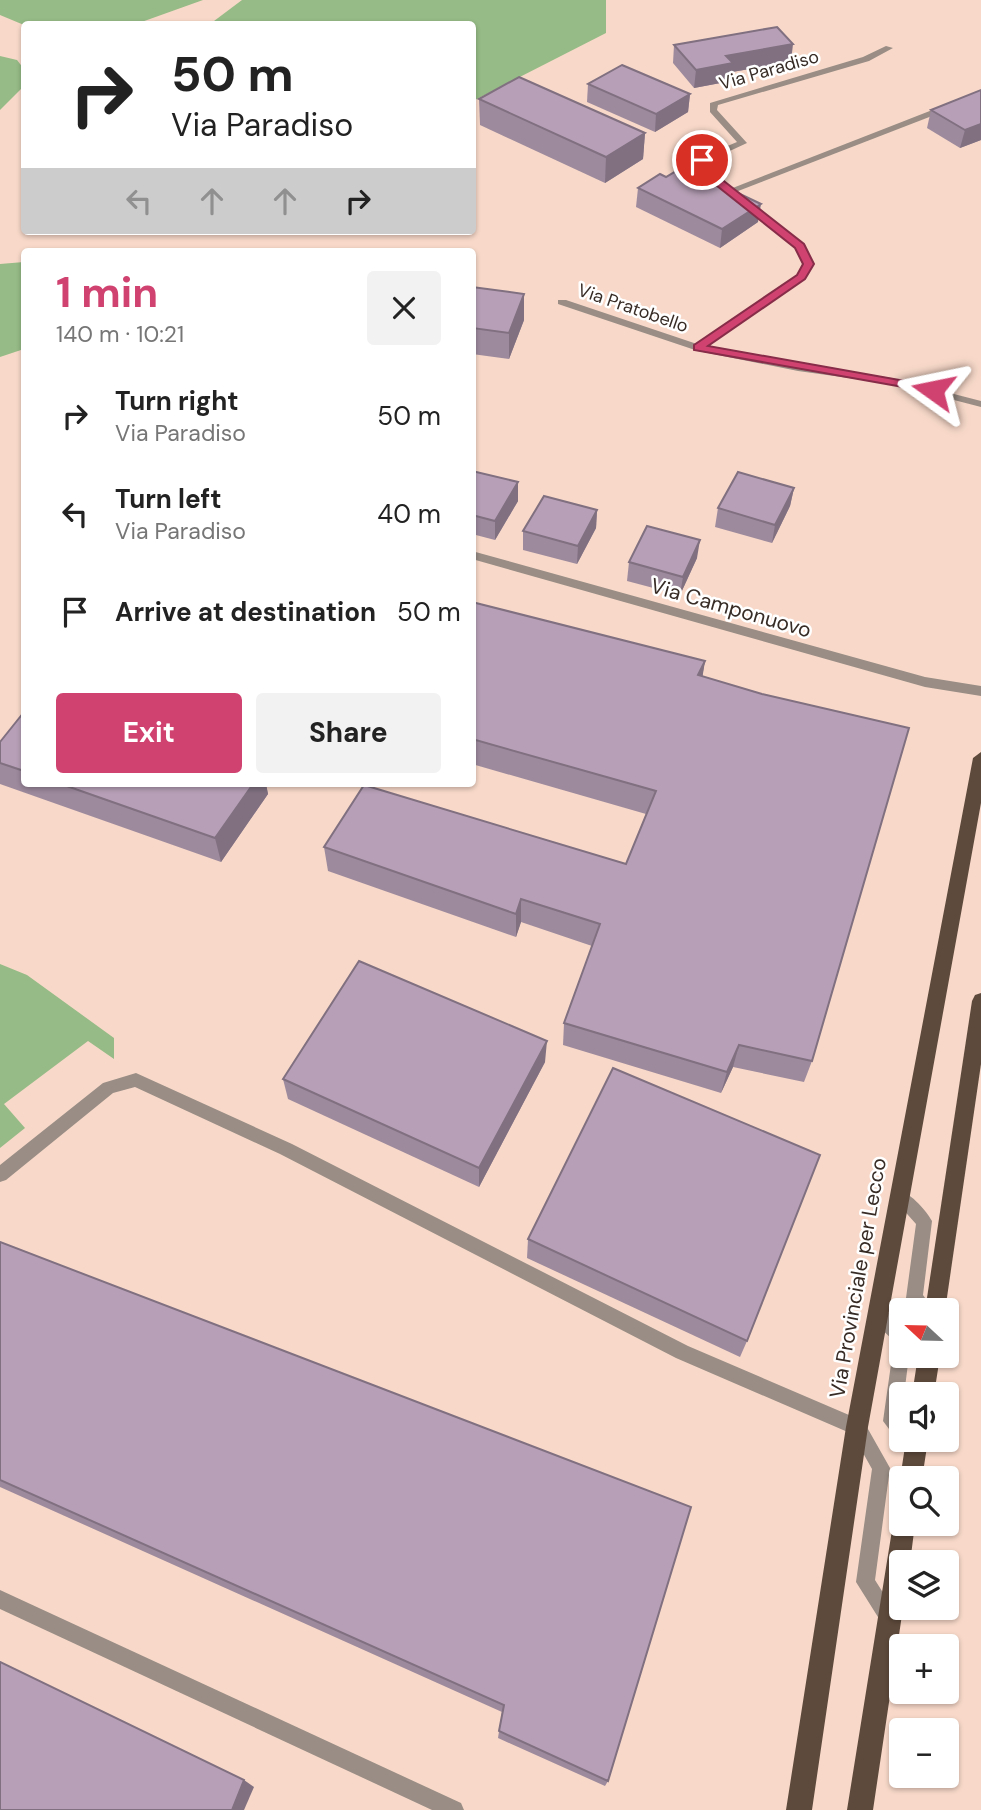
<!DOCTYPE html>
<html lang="en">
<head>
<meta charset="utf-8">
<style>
	:root { --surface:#fff; --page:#f2f2f2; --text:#222; --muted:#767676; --accent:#d04370 }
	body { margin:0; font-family:"DM Sans",sans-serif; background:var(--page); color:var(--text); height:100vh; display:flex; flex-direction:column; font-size:26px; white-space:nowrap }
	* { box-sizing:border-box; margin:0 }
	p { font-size:23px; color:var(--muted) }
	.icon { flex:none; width:38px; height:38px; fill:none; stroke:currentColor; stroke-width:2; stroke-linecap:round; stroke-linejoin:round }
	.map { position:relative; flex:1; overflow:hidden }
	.panel { position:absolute; left:21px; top:248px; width:455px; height:539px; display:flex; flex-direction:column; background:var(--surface); border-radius:7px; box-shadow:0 2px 5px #0004 }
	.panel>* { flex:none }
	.hud { position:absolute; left:21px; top:21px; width:455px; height:214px; border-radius:7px; box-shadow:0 2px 5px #0004; background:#fff; color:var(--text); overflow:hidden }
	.needle { width:46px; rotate:292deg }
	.fabs { position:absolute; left:889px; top:1298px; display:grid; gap:14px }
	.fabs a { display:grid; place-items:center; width:70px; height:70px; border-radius:7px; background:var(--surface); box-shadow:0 2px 5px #0004; font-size:35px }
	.pin { position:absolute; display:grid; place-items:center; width:60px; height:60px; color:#fff; margin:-30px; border:4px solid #fff; border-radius:50%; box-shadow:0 2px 7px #0007 }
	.me { position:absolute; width:77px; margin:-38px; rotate:282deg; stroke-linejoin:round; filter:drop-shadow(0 0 5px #0008) }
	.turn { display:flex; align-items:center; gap:24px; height:147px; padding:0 35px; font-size:32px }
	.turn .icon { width:91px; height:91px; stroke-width:2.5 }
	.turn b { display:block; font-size:49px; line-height:60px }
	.lanes { display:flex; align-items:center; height:66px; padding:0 35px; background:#0003; justify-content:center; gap:35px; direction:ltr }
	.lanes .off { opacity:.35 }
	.round { display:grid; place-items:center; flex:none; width:74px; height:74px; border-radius:7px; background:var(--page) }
	.headline { display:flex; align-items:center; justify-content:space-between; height:119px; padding:0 35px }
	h1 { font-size:42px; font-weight:700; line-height:52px; color:var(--accent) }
	.cta { display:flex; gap:14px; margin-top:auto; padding:14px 35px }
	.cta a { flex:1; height:80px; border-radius:7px; background:var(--accent); color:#fff; font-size:28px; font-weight:700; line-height:80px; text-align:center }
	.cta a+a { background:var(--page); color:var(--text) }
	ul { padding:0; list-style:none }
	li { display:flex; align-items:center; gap:21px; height:98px; padding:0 35px }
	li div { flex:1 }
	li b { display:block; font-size:26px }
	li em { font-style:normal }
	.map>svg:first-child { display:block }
	.green { fill:#96bb86 }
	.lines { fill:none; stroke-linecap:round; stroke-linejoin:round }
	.lane { fill:#998d85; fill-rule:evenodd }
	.street { fill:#998d85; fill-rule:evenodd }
	.primary { fill:#5e4a3c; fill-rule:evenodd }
	.wall { fill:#9d8a9d }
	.shaded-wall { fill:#807080 }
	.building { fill:#b7a0b7; stroke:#807080; stroke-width:2 }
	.route { fill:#d04370; stroke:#872c49; stroke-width:2 }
	.labels { text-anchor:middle; stroke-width:5; stroke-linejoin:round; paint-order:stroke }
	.far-street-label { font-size:18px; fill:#382c26; stroke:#fff }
	.street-label { font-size:21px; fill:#382c26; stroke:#fff }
</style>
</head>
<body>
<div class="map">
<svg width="981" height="1810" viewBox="0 0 981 1810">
	<rect width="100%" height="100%" fill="#f8d9c9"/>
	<!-- green -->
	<g class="green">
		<path d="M0,0H203L136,24L24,25L0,15Z"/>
		<path d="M242,0H606V33L473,101L472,24H210Z"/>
		<path d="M0,56L17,60L24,69V86L0,110Z"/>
		<path d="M24,262V349L0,357V264Z"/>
		<path d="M0,964L27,975L114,1038V1059L88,1041L4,1104L25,1128L0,1148Z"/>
	</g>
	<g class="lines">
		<!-- lane -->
		<g class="lane">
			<path d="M981,91V97L733,193L725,191Z"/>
			<path d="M136,1073L292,1144L688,1346L863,1421L866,1427L863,1433L857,1436L676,1358L280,1154L135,1087L113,1093L6,1180L0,1182V1165L103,1083Z"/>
			<path d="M0,1590L461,1803L464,1810H432L0,1609Z"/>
		</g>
		<!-- street -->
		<g class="street">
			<path d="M886,46L893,48L869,61L718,105L717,110L747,143L706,162L705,167L803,244L813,264L804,279L707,347L798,365L892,378L981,401V407L892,384L798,371L698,351L558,304V300H566L697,344L797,275L803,264L796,247L695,168L699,158L737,142L710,112V103L863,57Z"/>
			<path d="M472,551L925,677L981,686V696L925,687L472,559Z"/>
			<path d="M900,1190C912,1195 926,1210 932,1221L923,1295L934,1311H915L906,1298L916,1224L892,1197L894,1192Z"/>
			<path d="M878,1306L884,1308L901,1325V1356H909L904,1395H901V1440L895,1437L883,1421L893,1350L896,1343L872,1320L870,1314L872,1308Z"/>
			<path d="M858,1419L864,1422L890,1468L875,1580L899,1618L897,1625L890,1627L883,1625L856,1582L872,1469L849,1428L852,1422Z"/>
		</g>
		<!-- primary -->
		<g class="primary">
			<path d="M981,752V803L868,1427L812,1810H786L846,1427L973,758Z"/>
			<path d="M981,993V1064L945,1311H925L972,1001L975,995Z"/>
			<path d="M918,1356H940L934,1395H912Z"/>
			<path d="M906,1440H928L922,1479H901V1482L900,1479Z"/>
			<path d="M901,1514V1524H915L910,1563H901L903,1608L873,1810H847L893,1524L896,1516Z"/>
		</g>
	</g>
	<!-- wall -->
	<g class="wall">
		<path d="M674,45L791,62L732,72L731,81L694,88L673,63Z"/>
		<path d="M588,84L690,94L688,112L655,132L587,102Z"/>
		<path d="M981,90V140L960,148L927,128L931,110Z"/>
		<path d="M479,99L645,133L643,159L605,183L480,125Z"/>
		<path d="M638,188L758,222L720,248L636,207Z"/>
		<path d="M472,287L524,320L509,359L472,354Z"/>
		<path d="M472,471L518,482V501L495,540L472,534Z"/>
		<path d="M794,488L790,506L772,543L715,527L718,508Z"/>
		<path d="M597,510L596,528L577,564L523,550V531Z"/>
		<path d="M697,558L680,595L627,581L629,562Z"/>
		<path d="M472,602L705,661L702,677L812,1061L804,1082L733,1067L721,1093L563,1045L564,1023L592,946L521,922L516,937L328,871L324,847L626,864L646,814L472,764Z"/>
		<path d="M24,712V784H266L268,794L221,862L0,784V742Z"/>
		<path d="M545,1062L479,1187L288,1099L283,1079Z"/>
		<path d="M528,1239L747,1341L740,1357L527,1258Z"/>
		<path d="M0,1242L608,1781L605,1786L498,1738L502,1712L0,1487Z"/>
	</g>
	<!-- shaded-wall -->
	<g class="shaded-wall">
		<path d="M793,44L791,62L732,72L731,81L694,88L696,70L726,56Z"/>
		<path d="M690,94L688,112L655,132L656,114Z"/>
		<path d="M981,124V140L960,148L965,130Z"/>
		<path d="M645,133L643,159L605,183L606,157Z"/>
		<path d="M761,204L758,222L720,248L722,229Z"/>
		<path d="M524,294V320L509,359V333Z"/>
		<path d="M518,482V501L495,540V521Z"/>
		<path d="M794,488L790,506L772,543L775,525Z"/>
		<path d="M597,510L596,528L577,564L578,546Z"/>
		<path d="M700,540L697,558L680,595L683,577Z"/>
		<path d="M705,661L701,686L698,675Z"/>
		<path d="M253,784H266L268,794L221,862L215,838Z"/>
		<path d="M521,899V922L516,937V914Z"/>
		<path d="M547,1041L545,1062L479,1187V1168Z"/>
		<path d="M739,1045L733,1067L721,1093L727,1072Z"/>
		<path d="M244,1780L254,1787L244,1810H232Z"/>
	</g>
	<!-- building -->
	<g class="building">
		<path d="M777,27L793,44L726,56L733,63L696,70L674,45Z"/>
		<path d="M622,65L690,94L656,114L588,84Z"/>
		<path d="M519,77L645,133L606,157L479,99Z"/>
		<path d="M981,90V124L965,130L931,110Z"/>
		<path d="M683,167L761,204L722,229L638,188L660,174L666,177Z"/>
		<path d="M230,250L247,252H228Z"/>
		<path d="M472,287L524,294L509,333L472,328Z"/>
		<path d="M472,471L518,482L495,521L472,515Z"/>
		<path d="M738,472L794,488L775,525L718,508Z"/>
		<path d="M544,496L597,510L578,546L523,531Z"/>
		<path d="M647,526L700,540L683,577L629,562Z"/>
		<path d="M472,602L705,661L698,675L762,694L909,728L812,1061L739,1045L727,1072L564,1023L600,924L521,899L516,914L324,847L364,785L626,864L656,791L472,739Z"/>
		<path d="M24,712V771L0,763V742Z"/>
		<path d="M61,784H253L215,838Z"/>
		<path d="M359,961L547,1041L479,1168L283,1079Z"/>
		<path d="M613,1068L820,1155L747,1341L528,1239Z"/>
		<path d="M0,1242L691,1507L608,1781L499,1731L504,1705L0,1480Z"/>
		<path d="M0,1662L244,1780L232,1810H0Z"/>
	</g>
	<!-- route -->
	<path class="route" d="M698,158H705L706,167L804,244L814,264L805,279L708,346L933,386L937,387V393L694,350V345L797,275L803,264L795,248L697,170Z"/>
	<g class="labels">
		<!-- far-street labels -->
		<g class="far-street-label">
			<text transform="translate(769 70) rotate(-16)" y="6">Via Paradiso</text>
			<text transform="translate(633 308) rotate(19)" y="6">Via Pratobello</text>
		</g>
		<!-- street labels -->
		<g class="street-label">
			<text transform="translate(731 608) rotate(16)" y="7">Via Camponuovo</text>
			<text transform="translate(858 1278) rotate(-80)" y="7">Via Provinciale per Lecco</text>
		</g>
	</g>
</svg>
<div class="fabs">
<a><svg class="needle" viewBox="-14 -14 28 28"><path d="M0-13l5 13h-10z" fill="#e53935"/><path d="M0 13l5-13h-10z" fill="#767676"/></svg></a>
<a><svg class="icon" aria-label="sound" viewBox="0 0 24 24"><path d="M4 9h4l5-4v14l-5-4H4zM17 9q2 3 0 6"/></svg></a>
<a><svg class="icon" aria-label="search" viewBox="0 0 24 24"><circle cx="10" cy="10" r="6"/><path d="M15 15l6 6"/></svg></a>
<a><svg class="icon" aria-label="layers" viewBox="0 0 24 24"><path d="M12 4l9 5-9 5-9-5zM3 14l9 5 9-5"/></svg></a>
<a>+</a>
<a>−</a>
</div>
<div class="pin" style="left:702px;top:160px;background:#d93025"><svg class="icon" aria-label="arrive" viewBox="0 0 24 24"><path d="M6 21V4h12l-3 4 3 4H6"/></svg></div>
<svg class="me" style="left:933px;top:390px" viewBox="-20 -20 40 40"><path d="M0-17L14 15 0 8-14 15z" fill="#d04370" stroke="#fff" stroke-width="4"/></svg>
<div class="hud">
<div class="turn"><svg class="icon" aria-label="right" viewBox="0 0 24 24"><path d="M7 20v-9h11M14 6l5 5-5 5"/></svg><div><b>50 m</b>Via Paradiso</div></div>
<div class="lanes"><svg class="icon off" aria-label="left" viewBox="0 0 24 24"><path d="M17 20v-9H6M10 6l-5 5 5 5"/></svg><svg class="icon off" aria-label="ahead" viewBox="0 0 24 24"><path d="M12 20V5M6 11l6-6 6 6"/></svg><svg class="icon off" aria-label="ahead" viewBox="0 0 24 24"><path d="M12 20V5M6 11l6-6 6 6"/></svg><svg class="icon" aria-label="right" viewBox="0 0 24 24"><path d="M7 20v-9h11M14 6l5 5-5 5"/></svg></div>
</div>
<section class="panel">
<div class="headline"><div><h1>1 min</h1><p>140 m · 10:21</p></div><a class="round"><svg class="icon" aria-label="close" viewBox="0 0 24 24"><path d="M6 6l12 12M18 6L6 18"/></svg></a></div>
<ul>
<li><svg class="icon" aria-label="right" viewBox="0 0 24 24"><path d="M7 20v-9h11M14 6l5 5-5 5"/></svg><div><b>Turn right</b><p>Via Paradiso</p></div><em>50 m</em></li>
<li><svg class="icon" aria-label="left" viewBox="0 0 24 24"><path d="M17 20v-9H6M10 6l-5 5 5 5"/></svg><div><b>Turn left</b><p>Via Paradiso</p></div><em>40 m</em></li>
<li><svg class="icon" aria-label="arrive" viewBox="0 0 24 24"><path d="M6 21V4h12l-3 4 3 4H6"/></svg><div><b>Arrive at destination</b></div><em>50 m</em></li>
</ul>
<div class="cta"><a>Exit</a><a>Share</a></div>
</section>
</div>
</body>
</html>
